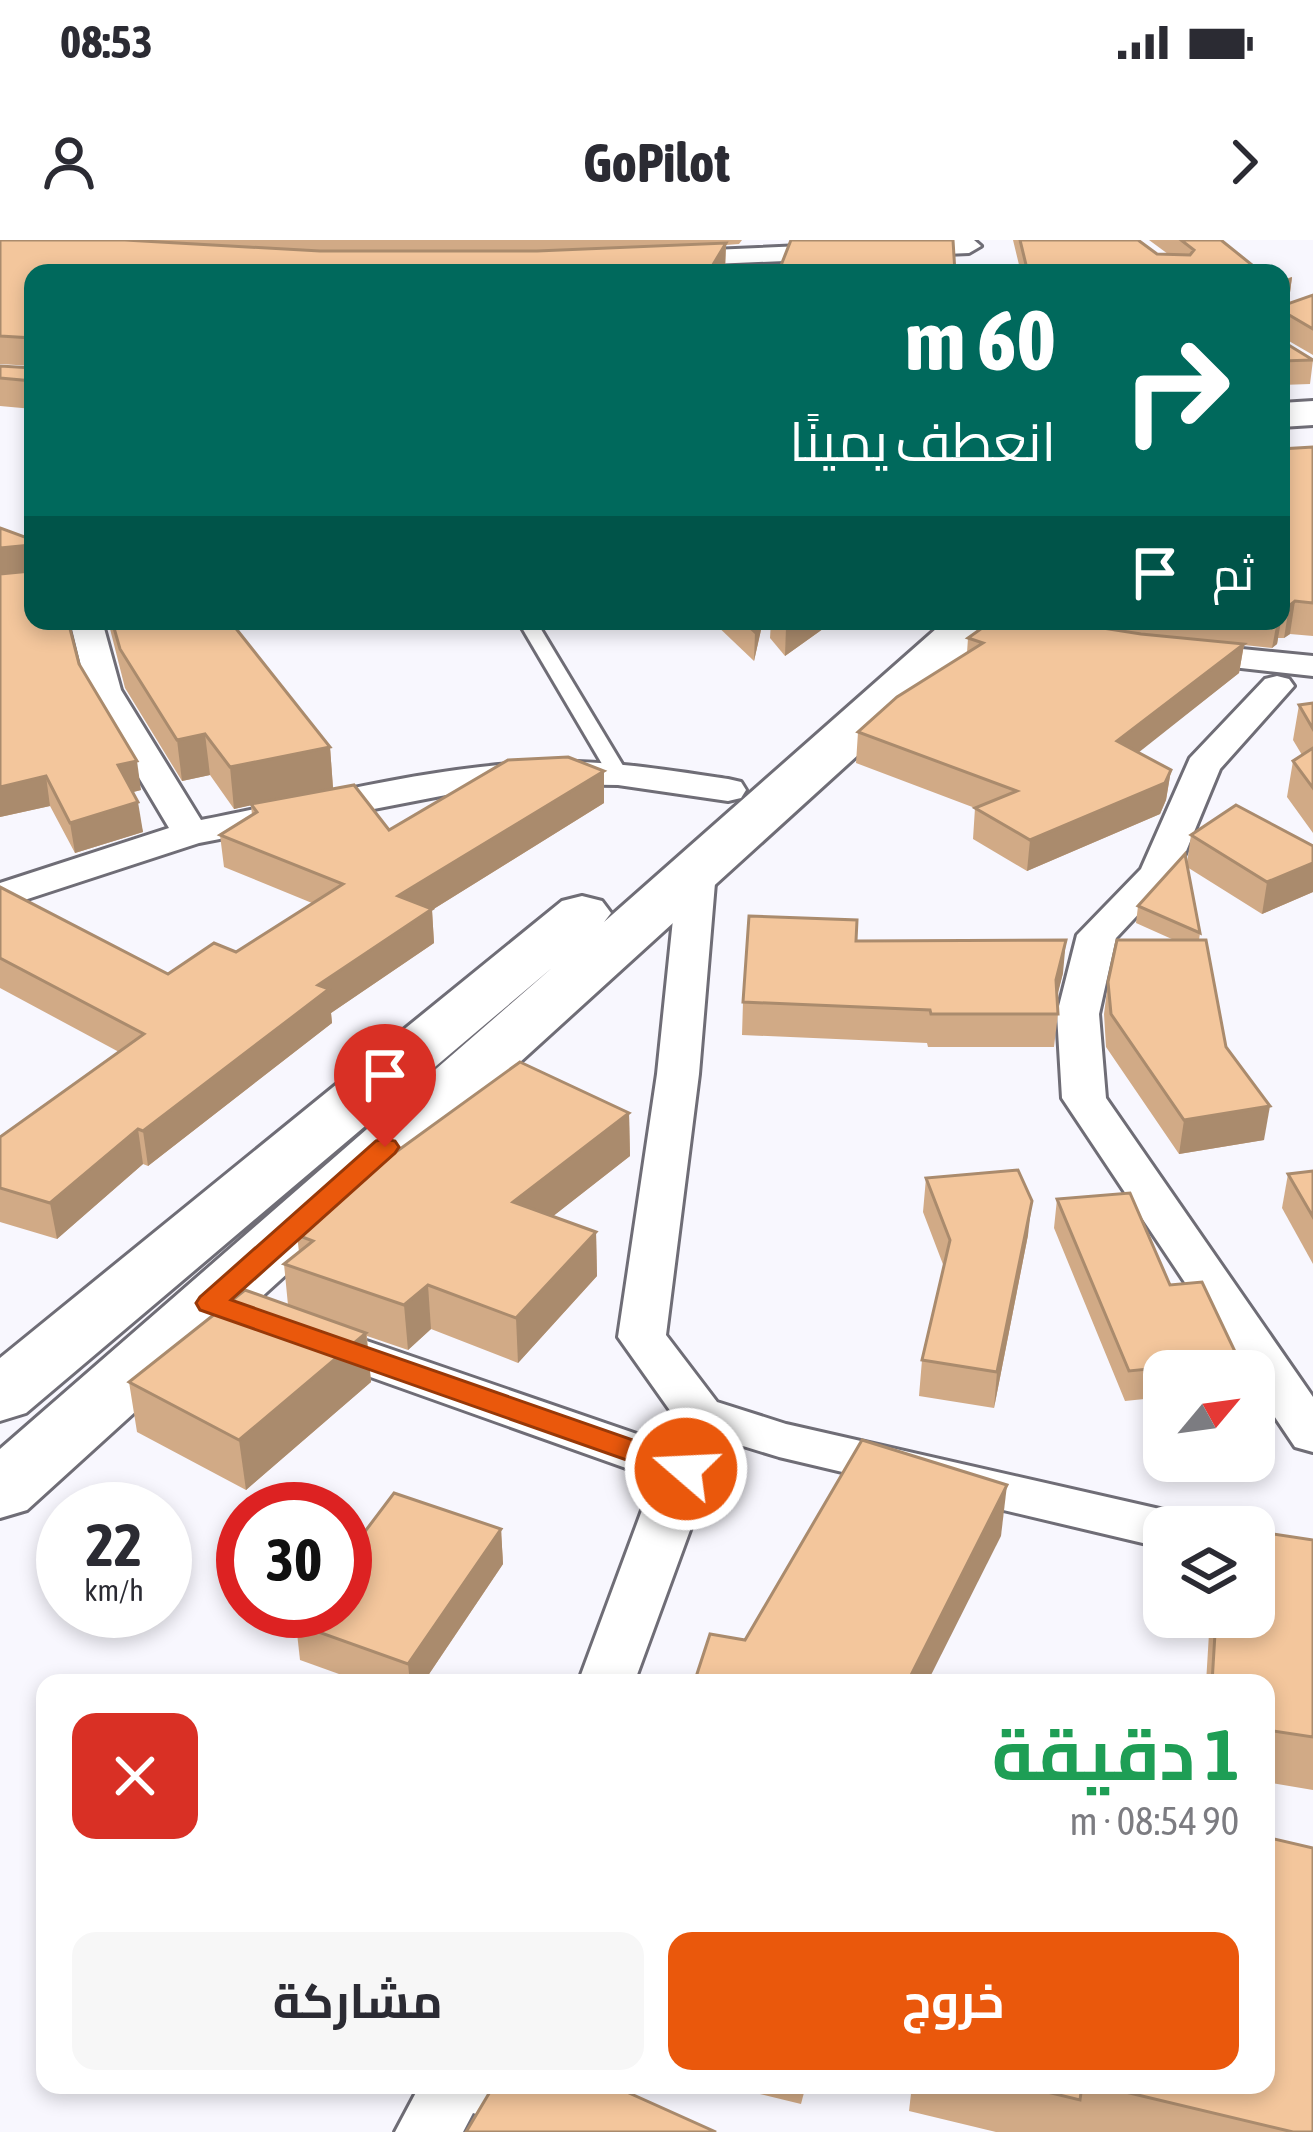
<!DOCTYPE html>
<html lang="ar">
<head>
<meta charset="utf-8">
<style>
	:root { --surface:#fff; --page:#f7f7f7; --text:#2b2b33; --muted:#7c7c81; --accent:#ea580c }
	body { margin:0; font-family:"Asap Condensed",Cairo,sans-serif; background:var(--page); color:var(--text); direction:rtl; height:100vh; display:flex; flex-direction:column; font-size:45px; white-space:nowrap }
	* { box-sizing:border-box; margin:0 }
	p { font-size:39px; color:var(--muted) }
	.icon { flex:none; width:66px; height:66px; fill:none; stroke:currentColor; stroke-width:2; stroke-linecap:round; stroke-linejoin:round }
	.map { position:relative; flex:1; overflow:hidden; direction:ltr }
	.drawer { position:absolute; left:36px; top:1434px; width:1239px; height:420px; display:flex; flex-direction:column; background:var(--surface); border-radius:24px; box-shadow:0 6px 18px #0003; direction:rtl }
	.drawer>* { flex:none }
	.top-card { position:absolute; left:24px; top:24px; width:1266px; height:366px; border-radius:24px; box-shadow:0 6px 18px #0003; direction:rtl; background:#00695c; color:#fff; overflow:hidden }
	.needle { width:78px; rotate:61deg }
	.buttons { position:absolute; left:1143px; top:1110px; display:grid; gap:24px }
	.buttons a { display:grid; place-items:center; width:132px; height:132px; border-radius:24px; background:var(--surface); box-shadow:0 6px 18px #0003; font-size:60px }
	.speed { position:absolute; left:36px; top:1242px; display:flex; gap:24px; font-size:60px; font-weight:700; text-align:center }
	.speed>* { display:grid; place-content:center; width:156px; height:156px; border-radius:50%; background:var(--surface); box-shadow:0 6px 18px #0003; line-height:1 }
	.speed small { font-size:30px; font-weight:400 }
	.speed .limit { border:18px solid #d22; background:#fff; color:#111 }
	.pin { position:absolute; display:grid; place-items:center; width:102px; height:102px; color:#fff; margin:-123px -51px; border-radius:50% 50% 50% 0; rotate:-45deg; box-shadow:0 0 12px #0007 }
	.pin .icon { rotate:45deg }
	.me { position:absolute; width:132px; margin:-66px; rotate:289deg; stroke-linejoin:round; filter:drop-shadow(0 0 9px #0008) }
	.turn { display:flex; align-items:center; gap:42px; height:252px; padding:0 36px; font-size:54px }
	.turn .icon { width:156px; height:156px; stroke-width:2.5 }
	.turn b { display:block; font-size:84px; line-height:102px }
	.then { display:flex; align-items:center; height:114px; padding:0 36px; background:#0003; gap:24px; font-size:45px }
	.round { display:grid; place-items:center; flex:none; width:126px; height:126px; border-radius:24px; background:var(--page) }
	.summary { display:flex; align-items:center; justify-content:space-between; height:204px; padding:0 36px }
	h1 { font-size:72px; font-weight:700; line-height:90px; color:#1e9e55 }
	.action { display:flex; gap:24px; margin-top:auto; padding:24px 36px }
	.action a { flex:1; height:138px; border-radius:24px; background:var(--accent); color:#fff; font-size:48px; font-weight:700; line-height:138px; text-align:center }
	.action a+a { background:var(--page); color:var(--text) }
	.status { display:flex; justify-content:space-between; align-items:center; height:84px; padding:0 60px; background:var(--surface); direction:ltr }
	.status svg { height:33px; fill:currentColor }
	header { display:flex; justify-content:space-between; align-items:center; height:156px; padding:0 36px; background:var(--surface); font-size:54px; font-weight:700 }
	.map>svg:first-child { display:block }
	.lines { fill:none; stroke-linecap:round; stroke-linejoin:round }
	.service-casing { stroke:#6f6d76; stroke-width:6 }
	.minor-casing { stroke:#6f6d76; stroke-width:6 }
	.primary-casing { stroke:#6f6d76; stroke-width:6 }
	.service { fill:#fff; fill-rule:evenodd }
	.minor { fill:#fff; fill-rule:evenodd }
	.primary { fill:#fff; fill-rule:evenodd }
	.wall { fill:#d1aa86 }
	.shaded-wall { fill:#aa8b6d }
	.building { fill:#f3c69c; stroke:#aa8b6d; stroke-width:3 }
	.route { fill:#ea580c; stroke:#983908; stroke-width:3 }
</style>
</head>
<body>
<div class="status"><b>08:53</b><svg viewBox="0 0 49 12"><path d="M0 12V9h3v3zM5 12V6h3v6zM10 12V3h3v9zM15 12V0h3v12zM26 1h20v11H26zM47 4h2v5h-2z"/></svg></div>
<header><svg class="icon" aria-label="forward" viewBox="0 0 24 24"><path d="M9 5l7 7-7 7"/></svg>GoPilot<svg class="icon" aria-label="person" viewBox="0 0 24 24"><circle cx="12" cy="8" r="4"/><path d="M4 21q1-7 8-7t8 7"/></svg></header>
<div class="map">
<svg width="1313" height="1892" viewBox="0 0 1313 1892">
	<rect width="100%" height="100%" fill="#f8f7fe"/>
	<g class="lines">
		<!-- service casing -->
		<g class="service-casing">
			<path id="service" d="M518,381H536L628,534L625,538H611L608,534Z"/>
		</g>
		<!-- minor casing -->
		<g class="minor-casing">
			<g id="minor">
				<path d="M937,0H974L981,6L969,13L666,26L654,19L666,12Z"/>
				<path d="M70,381H102L121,450L201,580C314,558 431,526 545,522C607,520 667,530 728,539L741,542L746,550L741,558L728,561L618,545L543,544L446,555L199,603L0,668V643L169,588L87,450Z"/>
				<path d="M1182,403L1313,416V436L1170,420L1165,413Z"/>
				<path d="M1277,436L1289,439L1294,446L1220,529L1177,633L1116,698L1099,774L1106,858L1313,1157V1212L1295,1207L1254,1146V1131H1244L1062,858L1057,774L1077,695L1141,629L1190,518L1265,439Z"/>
				<path d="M697,620L710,623L716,631L699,834L666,1095L717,1162L786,1184L1164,1270L1183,1276L1189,1287H1164V1308L779,1217L717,1198L712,1230L634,1443H578L654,1238L292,1109L285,1098L292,1087L309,1082L326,1087L666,1204L681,1186L618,1097L657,834L678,631L684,623Z"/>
				<path d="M420,1845H564L642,1871L652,1892H530L473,1873L463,1892H395Z"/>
			</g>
		</g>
		<!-- primary casing -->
		<g class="primary-casing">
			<g id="primary">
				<path d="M1313,161V185L1281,187V163Z"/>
				<path d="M945,381H996L947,434L27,1270L0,1278V1209L553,727L26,1173L0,1181V1118L562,661L582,656L602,661L611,673L604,682Z"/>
			</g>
		</g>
		<!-- service -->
		<use href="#service" class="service"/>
		<!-- minor -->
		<use href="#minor" class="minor"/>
		<!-- primary -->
		<use href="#primary" class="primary"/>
	</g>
	<!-- wall -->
	<g class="wall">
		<path d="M0,0H742L739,4L726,5L725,29L33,33V169L0,166V126L32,128V126L0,124Z"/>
		<path d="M1013,0H1138L1157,14H1168L1149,0H1221L1262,33H1021Z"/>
		<path d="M1292,37L1289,60L1282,63V66L1313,55V115L1282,97V101L1313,120L1310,144L1281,145V40Z"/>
		<path d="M1313,207V396L1290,394L1284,398H1278L1277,404L1272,408L1244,405L1239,433L1138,512L1171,530L1166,560L1160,574L1027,631L973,599L975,568L856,523L858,492L967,413L968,398L992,381H1281V209Z"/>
		<path d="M0,288L33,381L79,424L141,550L133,552L143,592L75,613L50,566L0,577Z"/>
		<path d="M108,381H230L330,507L333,548L285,558L389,590L604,531V563L432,670L434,703L331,773L332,783L148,926L143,924L57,999L0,982V897L119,812L0,748V647L168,734L236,712L312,663L224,627L220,595L252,575L251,565L234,569L210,535L182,541L125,448Z"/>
		<path d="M712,381H763L754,421Z"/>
		<path d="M771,381H834L785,416L770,398Z"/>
		<path d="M1313,463V593L1287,557L1293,521L1302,515L1293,500L1299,465Z"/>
		<path d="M1191,595L1313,606V652L1262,674L1187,627L1200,693L1199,700L1226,807L1264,900L1179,914L1106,807L1104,774L1108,742L1174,700L1136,683L1138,666L1187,623Z"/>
		<path d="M856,701L1063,733L1057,755L1058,774L1054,807H928L927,803L742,795L743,762Z"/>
		<path d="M629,873L630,916L553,976L596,992L597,1036L518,1123L431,1089L408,1110L367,1096L371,1142L246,1250L137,1192L129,1142L288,1065L284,1024L299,1012L297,995L389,917Z"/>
		<path d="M1313,931V1024L1282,968L1288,934Z"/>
		<path d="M926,938L1028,995L994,1168L919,1156L922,1120L944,1027L923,972Z"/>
		<path d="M1057,959L1239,1120L1237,1131H1164V1157L1125,1161L1054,988Z"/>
		<path d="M501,1289L503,1324L423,1443H364L300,1420L296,1384Z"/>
		<path d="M1313,1300V1550L1266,1542V1443H1206L1210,1377H1254Z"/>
		<path d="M723,1845H806L801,1864Z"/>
		<path d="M912,1845H1266L1313,1892H996L909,1871Z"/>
	</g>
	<!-- shaded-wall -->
	<g class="shaded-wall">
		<path d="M726,3L725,29L723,33H708Z"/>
		<path d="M1292,37L1289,60L1281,64V42Z"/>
		<path d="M32,305L33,332L0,336V308Z"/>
		<path d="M1295,361L1290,394L1284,398L1289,366Z"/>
		<path d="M757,381H763L754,421L755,392Z"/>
		<path d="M794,381H834L785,416L786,387Z"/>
		<path d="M1277,381H1281L1277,404L1272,408Z"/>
		<path d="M1244,404L1239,433L1114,532L1117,501Z"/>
		<path d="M205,494L210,535L182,541L177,500Z"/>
		<path d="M330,507L333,548L234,569L230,527Z"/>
		<path d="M137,521L141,550L122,555L118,525Z"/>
		<path d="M1171,530L1166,560L1160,574L1027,631L1030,600Z"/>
		<path d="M604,531V563L432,670L434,703L331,773L332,783L148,926L143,891L318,745L398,656Z"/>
		<path d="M46,536L50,566L0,577V547Z"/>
		<path d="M138,562L143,592L75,613L70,583Z"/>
		<path d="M1313,623V652L1262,674L1267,642Z"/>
		<path d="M1066,700L1063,733L1053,773L1056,740Z"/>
		<path d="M1270,866L1264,900L1179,914L1184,880Z"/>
		<path d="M629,873L630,916L515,1006L513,962Z"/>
		<path d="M138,889L143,924L57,999L50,963Z"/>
		<path d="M1032,961L1028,995L994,1168L997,1132Z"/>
		<path d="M596,992L597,1036L518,1123L516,1078Z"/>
		<path d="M428,1045L431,1089L408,1110L404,1065Z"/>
		<path d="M366,1093L371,1142L246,1250L239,1200Z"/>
		<path d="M1007,1245L1001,1296L928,1441L912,1433Z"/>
		<path d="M501,1289L503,1324L423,1443H410L408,1424Z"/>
	</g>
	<!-- building -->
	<g class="building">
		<path d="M0,0H125L320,11H537L726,3L708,33H33V141L0,138V126L32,128V98L0,96Z"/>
		<path d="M791,0H953L955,33H778Z"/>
		<path d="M1020,0H1138L1157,14L1190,15L1194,10L1181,0H1221L1262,33H1028Z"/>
		<path d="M1281,49L1282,66L1313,55V89L1284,72L1282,101L1313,120L1281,121Z"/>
		<path d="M1313,207V363L1295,361L1289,366L1281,365V263L1285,264L1281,260V209Z"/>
		<path d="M0,288L33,300V381H68L79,424L137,521L118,525L138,562L70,583L46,536L0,547V334L32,331V305L0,308Z"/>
		<path d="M112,381H230L330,507L230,527L205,494L177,500L120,409Z"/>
		<path d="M743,381H757L755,392Z"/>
		<path d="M992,381H1058L1141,394L1244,404L1117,501L1171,530L1165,543L1030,600L975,568L1017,551L858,492L897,457L983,403L968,398Z"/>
		<path d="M1313,463V489L1299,465Z"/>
		<path d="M1313,508V548L1293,521Z"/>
		<path d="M568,517L604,531L398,656L432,669L318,745L329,749L143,891L138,889L50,963L0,948V897L144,794L0,718V647L168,734L214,703L236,712L343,644L220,595L257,572L251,564L354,545L389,590L508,520Z"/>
		<path d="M1236,565L1313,606V623L1267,642L1191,595Z"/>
		<path d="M1185,614L1200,693L1138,666Z"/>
		<path d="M749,676L857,680L856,701L1066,700L1056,740L1058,774H931L930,770L743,762Z"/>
		<path d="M1117,700H1206L1226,807L1270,866L1184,880L1111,774L1108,742Z"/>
		<path d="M520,822L629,873L513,962L596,992L516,1078L428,1045L404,1065L284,1024L313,1001L297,995L382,914L389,917Z"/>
		<path d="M1018,930L1032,961L997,1132L922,1120L950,1000L926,938Z"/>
		<path d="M1313,931V977L1288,934Z"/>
		<path d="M1130,953L1170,1045L1202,1042L1239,1120L1129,1131L1057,959Z"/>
		<path d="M245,1050L366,1093L239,1200L129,1142Z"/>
		<path d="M862,1200L1007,1245L912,1433L929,1436L927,1443H694L710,1394L745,1400Z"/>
		<path d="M394,1253L501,1289L408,1424L296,1384L305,1371H345V1318Z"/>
		<path d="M1254,1291L1313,1300V1497L1266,1490V1443H1212L1216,1377H1254Z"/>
		<path d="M1266,1597L1313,1608V1892H1293L1096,1845H1266Z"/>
		<path d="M494,1845H514L528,1849H620L716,1892H466Z"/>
		<path d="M1018,1845H1082L1080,1860Z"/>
	</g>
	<!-- route -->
	<path class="route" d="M385,899L395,901L399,907L395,913L231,1060L696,1222L701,1229L696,1237H675L200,1070L196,1063L200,1057L376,901Z"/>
</svg>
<div class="buttons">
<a><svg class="needle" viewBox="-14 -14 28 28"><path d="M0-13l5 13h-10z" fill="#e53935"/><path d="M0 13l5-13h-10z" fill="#7c7c81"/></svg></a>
<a><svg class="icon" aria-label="layers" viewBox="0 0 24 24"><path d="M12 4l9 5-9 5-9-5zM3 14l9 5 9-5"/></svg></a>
</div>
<div class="speed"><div>22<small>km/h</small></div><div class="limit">30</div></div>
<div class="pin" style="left:385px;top:907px;background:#d93025"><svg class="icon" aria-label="arrive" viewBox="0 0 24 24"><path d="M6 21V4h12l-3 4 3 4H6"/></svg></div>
<svg class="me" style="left:686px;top:1229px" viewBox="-20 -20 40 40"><circle r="17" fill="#ea580c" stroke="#fff" stroke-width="3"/><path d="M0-11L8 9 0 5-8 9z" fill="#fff"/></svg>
<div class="top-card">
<div class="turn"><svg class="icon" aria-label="right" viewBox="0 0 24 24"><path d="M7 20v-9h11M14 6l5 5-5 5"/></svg><div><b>60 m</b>انعطف يمينًا</div></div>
<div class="then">ثم<svg class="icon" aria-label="arrive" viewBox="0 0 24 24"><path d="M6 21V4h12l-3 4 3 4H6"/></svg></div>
</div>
<section class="drawer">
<div class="summary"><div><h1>1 دقيقة</h1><p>90 m · 08:54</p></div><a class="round" style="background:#d93025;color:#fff"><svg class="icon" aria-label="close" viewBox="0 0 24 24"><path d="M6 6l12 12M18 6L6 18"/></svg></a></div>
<div class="action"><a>خروج</a><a>مشاركة</a></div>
</section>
</div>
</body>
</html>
